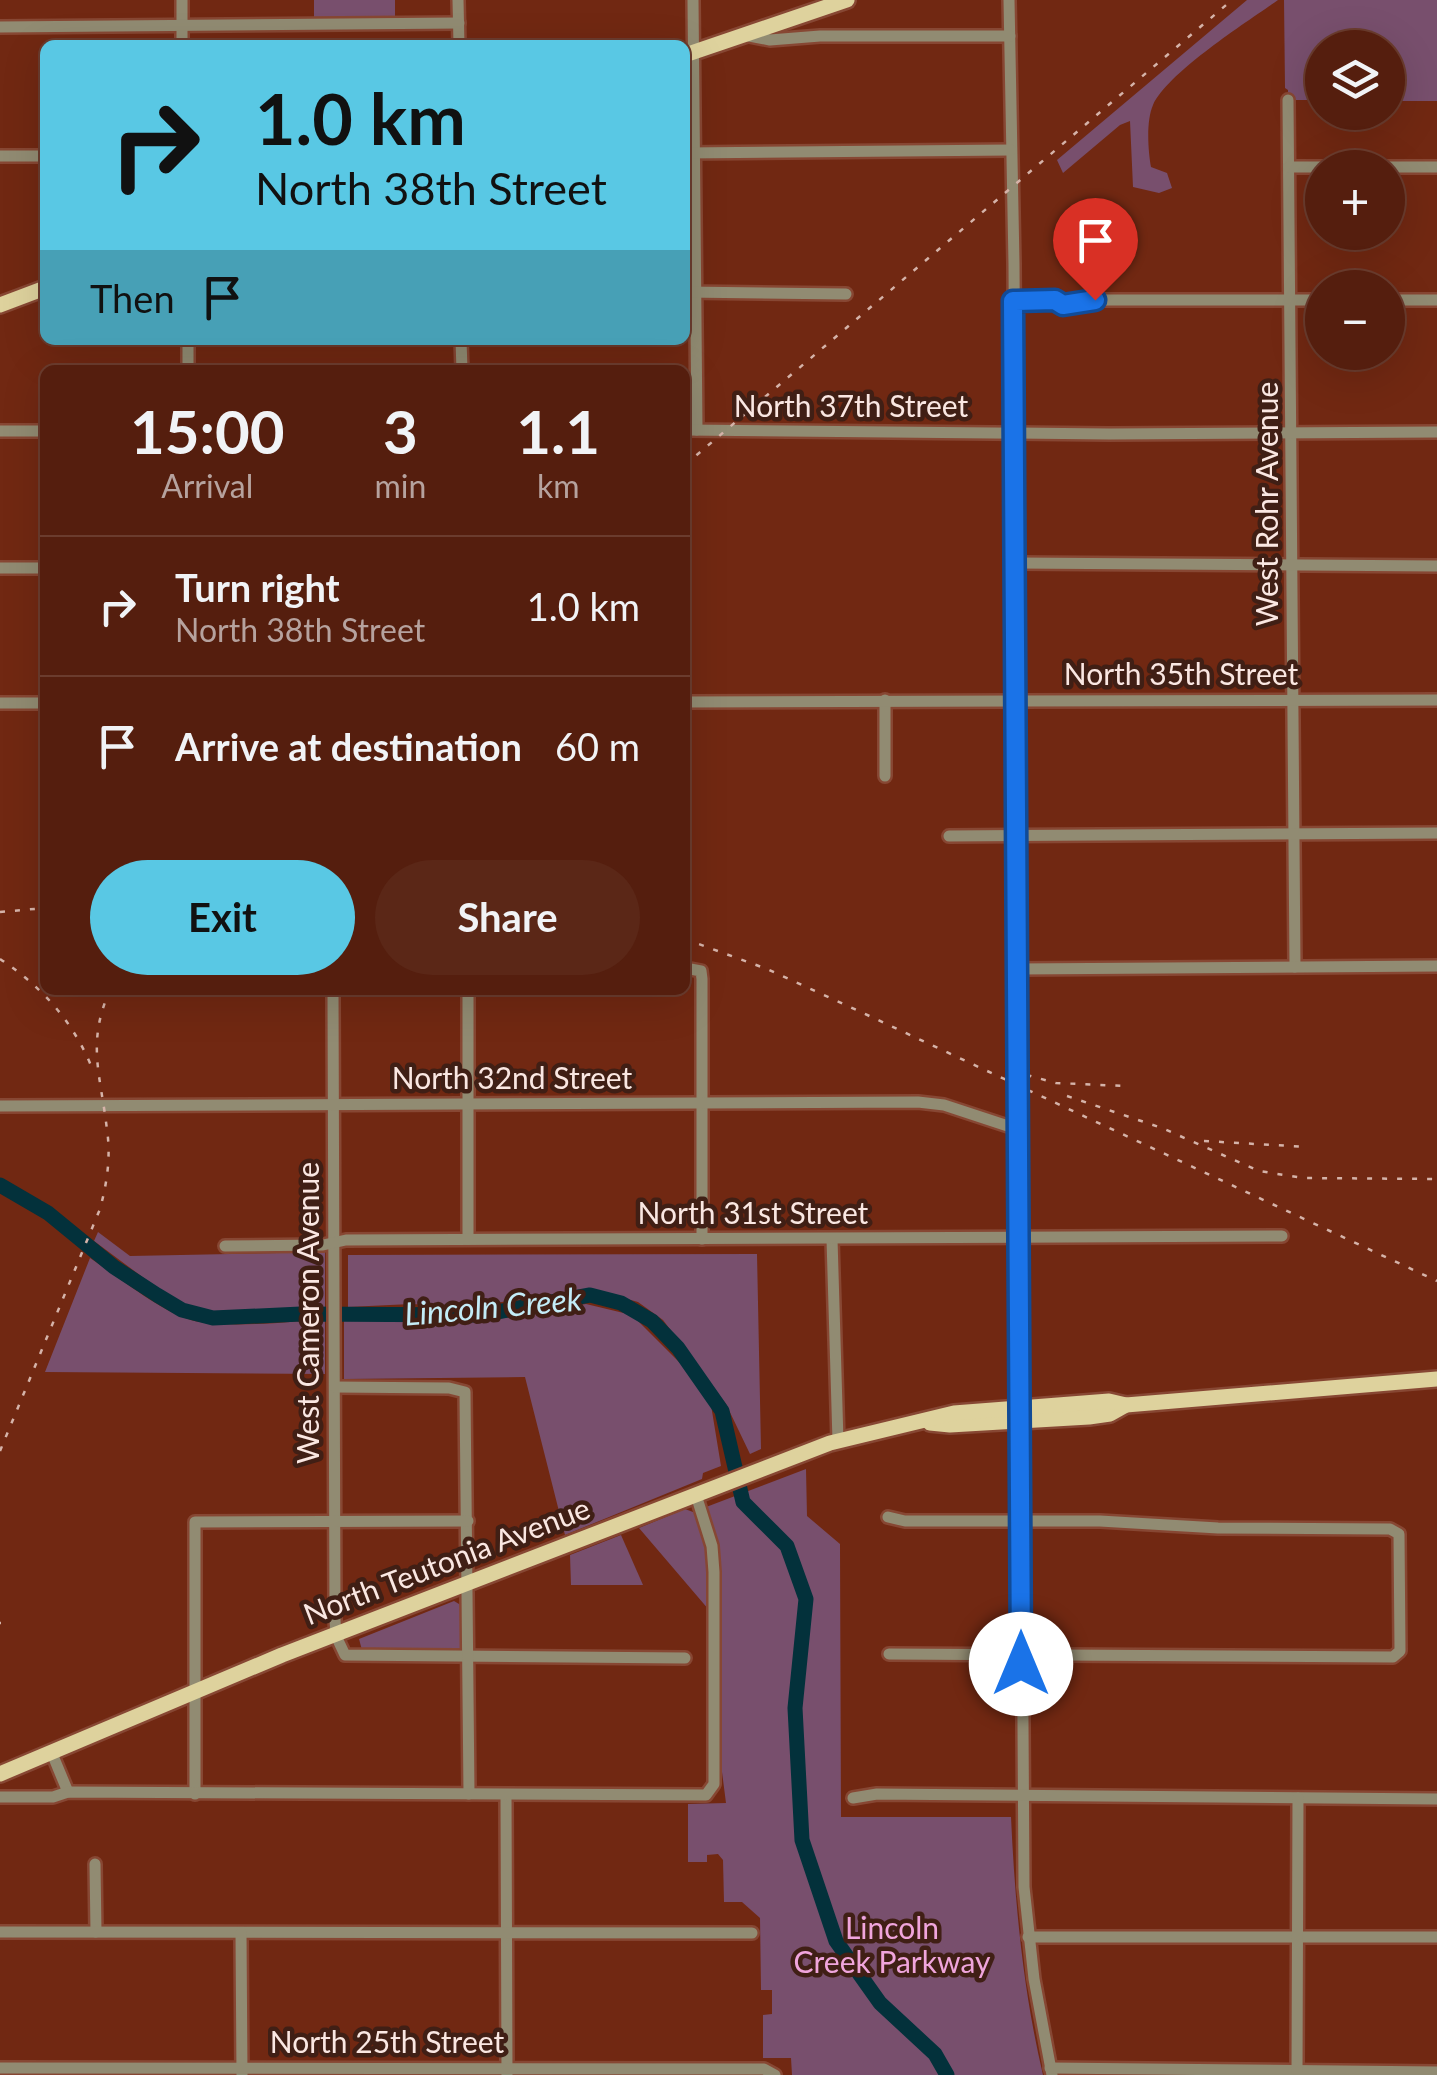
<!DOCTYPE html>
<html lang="en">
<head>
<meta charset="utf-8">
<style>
	:root { --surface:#551e0e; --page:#5b2717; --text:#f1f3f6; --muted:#b6a29e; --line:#6b3c2e; --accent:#59c8e4 }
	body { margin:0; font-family:Lato,sans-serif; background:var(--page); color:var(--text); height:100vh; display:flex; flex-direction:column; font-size:38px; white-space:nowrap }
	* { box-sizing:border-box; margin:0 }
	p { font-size:32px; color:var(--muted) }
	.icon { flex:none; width:55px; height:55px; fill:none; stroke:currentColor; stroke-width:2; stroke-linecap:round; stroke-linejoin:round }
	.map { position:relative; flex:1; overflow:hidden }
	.drawer { position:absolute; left:40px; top:365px; width:650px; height:630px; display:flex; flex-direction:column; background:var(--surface); border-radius:15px; box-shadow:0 10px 40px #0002,0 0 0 2px var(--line) }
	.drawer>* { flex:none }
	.guide { position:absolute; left:40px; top:40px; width:650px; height:305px; border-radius:15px; box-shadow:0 10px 40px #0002,0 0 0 2px var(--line); background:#59c8e4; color:#111; overflow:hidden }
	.fabs { position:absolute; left:1305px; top:30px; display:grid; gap:20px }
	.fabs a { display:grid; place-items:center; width:100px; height:100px; border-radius:50%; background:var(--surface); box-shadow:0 10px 40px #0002,0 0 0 2px var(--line); font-size:50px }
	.pin { position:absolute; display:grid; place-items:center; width:85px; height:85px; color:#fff; margin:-102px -42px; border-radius:50% 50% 50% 0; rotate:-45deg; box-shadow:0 0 10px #0007 }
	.pin .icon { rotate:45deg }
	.me { position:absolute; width:110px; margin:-55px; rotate:0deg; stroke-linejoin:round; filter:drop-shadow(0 0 8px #0008) }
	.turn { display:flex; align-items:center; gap:35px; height:210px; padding:0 50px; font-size:45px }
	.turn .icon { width:130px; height:130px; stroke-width:2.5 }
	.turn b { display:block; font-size:70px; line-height:85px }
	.then { display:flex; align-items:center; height:95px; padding:0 50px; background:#0003; gap:20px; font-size:38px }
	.eta { display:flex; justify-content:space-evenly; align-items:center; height:170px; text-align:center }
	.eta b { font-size:60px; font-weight:700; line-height:70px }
	.button { display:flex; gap:20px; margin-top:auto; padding:20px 50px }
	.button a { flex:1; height:115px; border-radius:60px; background:var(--accent); color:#111; font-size:40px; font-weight:700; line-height:115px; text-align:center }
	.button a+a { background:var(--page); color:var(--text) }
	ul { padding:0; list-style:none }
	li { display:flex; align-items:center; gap:30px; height:140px; padding:0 50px; border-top:2px solid var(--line) }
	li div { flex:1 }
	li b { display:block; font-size:38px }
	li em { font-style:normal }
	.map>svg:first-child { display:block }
	.green { fill:#784f6d }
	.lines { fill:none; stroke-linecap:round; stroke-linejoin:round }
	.river { stroke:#03313b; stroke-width:15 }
	.minor-casing { stroke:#874733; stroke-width:16 }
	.major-casing { stroke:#874733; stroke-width:20 }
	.minor { stroke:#918b72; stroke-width:11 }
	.major { stroke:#ded29d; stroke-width:15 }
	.rail { stroke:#d5b3a9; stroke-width:2.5; stroke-dasharray:5 10; stroke-linecap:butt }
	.route-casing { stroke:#114b97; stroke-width:25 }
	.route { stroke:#1a73e8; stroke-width:18 }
	.labels { text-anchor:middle; stroke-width:9; stroke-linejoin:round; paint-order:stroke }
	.street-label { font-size:30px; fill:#fae7e2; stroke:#401f15 }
	.park-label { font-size:30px; fill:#f0a5dc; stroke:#401f15 }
	.water-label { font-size:32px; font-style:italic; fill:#c3ecf7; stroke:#401f15 }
</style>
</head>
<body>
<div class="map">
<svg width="1437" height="2075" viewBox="0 0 1437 2075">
	<rect width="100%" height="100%" fill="#712812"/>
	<!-- green -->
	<g class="green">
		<path d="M314,0H395V17L314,18Z"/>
		<path d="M1247,0H1278C1247,22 1168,72 1153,105C1146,121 1148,150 1151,167L1167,173L1172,188L1159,193L1133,187L1130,121L1120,125L1063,173L1057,160Z"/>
		<path d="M1284,0H1437V101H1388V48H1322V100H1288V90L1285,88Z"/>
		<path d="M98,1232L130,1256L325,1252V1307L215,1312L176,1302L94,1241Z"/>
		<path d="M757,1254L761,1449L750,1454L726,1404L663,1320L638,1302L591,1289L468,1307L411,1304L348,1307V1255Z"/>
		<path d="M90,1258C119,1277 158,1310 191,1320C221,1329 292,1322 325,1319V1374L45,1372Z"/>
		<path d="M586,1304L632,1315L682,1365L711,1405L721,1466L703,1473L702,1479L565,1535L525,1377L344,1379V1321H486Z"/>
		<path d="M806,1469L807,1516L840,1544L841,1817H1011C1015,1904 1023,1990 1043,2075H792L791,2058H763V2015L772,2014V1990H761L760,1918L742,1902H724L723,1860L718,1854L707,1855V1862H688V1804L726,1803L722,1772L721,1624L639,1528L685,1509L693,1512Z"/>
		<path d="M621,1535L643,1585H571L570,1555Z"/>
		<path d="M454,1601L464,1607L462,1649L362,1650L359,1639Z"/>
	</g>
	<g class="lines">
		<!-- river -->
		<path class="river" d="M0,1185L48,1213L114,1267L157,1295L182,1310L213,1318L301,1314L480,1315L590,1295L621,1303L652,1321L678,1348L722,1411L743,1502L787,1546L806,1599L795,1708L802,1840L836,1941L880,2003L935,2054L947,2075"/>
		<!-- minor casing -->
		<g class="minor-casing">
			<g id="minor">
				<path d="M182,0V45"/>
				<path d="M458,0L459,45"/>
				<path d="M693,0L697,430"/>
				<path d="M1009,0L1014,264L1024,1887L1034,1979L1052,2075"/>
				<path d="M0,27L459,23"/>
				<path d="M744,35L770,40L820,36H1010"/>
				<path d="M1288,100L1295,967"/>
				<path d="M685,153L1011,150"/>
				<path d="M0,156H45"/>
				<path d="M1289,167H1437"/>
				<path d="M685,292L846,294"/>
				<path d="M1388,300H1437"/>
				<path d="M1013,301L1055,300L1063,305L1078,300H1322"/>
				<path d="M188,340V370"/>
				<path d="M461,340L462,370"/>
				<path d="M685,430L1110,434L1437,432"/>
				<path d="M0,431H45"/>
				<path d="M1016,563L1437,566"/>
				<path d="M0,568H45"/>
				<path d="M885,700V776"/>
				<path d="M685,702L1437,700"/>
				<path d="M0,703H45"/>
				<path d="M949,836L1437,833"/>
				<path d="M685,968L701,971L702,979V1239"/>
				<path d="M1018,969L1437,966"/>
				<path d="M333,990L335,1620L336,1636L345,1655L685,1658"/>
				<path d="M468,990V1239"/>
				<path d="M0,1106L918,1102L944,1105L1020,1130"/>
				<path d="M832,1239L838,1441"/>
				<path d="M225,1246L323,1245L346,1240L1282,1236"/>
				<path d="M335,1387L449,1388L465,1392L469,1794"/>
				<path d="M888,1517L905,1521H1100L1218,1528L1390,1529L1399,1534L1400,1651L1393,1657L889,1654"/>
				<path d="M51,1751L68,1792"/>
				<path d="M195,1794V1522L468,1521"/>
				<path d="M506,1795L507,2075"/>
				<path d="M0,1797H53L68,1792L706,1795L714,1784V1572L712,1546L696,1495"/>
				<path d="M853,1798L877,1794L1437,1799"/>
				<path d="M95,1864L96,1932"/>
				<path d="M0,1932L752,1933"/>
				<path d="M241,1933L242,2075"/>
				<path d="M1028,1937H1437"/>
				<path d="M0,2068L764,2069L775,2075"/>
				<path d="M1050,2068L1437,2072"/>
				<path d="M1297,2071L1298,1798"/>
			</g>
		</g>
		<!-- major casing -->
		<g class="major-casing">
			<g id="major">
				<path d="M685,55L847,0"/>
				<path d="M0,305L45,288"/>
				<path d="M930,1423L950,1425L1089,1417L1110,1414L1126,1405"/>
				<path d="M0,1774L282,1655L830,1443L954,1413L1109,1401L1126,1405L1437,1379"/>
			</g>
		</g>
		<!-- minor -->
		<use href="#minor" class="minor"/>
		<!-- major -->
		<use href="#major" class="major"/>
		<!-- rail -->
		<g class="rail">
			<path d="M685,465L1232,0"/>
			<path d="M0,912L45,908"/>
			<path d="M685,939L767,969L863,1013L1437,1281"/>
			<path d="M0,959C41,986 73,1021 92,1068"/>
			<path d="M1012,1071L1056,1083L1125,1086"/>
			<path d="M1067,1096L1162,1128L1259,1171L1303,1178L1437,1179"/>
			<path d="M1204,1141L1308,1147"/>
			<path d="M0,1451L100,1209C107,1183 111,1157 107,1130C101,1076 86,1043 110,990"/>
			<path d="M0,1623H1"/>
		</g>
	</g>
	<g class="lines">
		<!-- route casing -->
		<g class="route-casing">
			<path id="route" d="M1021,1664L1013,301L1055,300L1063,305L1095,300"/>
		</g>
		<!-- route -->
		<use href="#route" class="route"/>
	</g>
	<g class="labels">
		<!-- street labels -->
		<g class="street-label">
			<text x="851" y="417">North 37th Street</text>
			<text transform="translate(1268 504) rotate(-90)" y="10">West Rohr Avenue</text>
			<text x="1181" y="685">North 35th Street</text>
			<text x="512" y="1089">North 32nd Street</text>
			<text x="753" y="1224">North 31st Street</text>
			<text transform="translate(309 1313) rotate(-90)" y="10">West Cameron Avenue</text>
			<text transform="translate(447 1562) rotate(-21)" y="10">North Teutonia Avenue</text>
			<text x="387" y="2053">North 25th Street</text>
		</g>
		<!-- park labels -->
		<g class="park-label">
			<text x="892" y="1939">Lincoln<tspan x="892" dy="34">Creek Parkway</tspan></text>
		</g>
		<!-- water labels -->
		<g class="water-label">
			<text transform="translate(493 1307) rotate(-5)" y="11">Lincoln Creek</text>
		</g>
	</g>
</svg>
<div class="fabs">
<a><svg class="icon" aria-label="layers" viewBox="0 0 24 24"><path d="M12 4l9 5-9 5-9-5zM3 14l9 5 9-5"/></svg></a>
<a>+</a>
<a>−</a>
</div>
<div class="pin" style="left:1095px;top:300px;background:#d93025"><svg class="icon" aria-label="arrive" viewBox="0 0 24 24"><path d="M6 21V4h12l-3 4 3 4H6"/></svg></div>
<svg class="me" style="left:1021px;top:1664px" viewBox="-20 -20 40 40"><circle r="19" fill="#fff"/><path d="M0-13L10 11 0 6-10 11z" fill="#1a73e8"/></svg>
<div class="guide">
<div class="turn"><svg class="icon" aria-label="right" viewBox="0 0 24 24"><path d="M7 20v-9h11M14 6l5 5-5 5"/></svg><div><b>1.0 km</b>North 38th Street</div></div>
<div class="then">Then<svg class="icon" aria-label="arrive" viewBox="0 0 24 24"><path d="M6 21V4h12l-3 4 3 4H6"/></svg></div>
</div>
<section class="drawer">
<div class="eta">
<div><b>15:00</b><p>Arrival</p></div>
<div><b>3</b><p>min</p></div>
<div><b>1.1</b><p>km</p></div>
</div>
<ul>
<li><svg class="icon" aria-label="right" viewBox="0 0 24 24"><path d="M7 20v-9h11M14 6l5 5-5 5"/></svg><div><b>Turn right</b><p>North 38th Street</p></div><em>1.0 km</em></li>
<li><svg class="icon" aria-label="arrive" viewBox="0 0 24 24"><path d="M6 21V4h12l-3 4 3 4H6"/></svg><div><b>Arrive at destination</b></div><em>60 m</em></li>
</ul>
<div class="button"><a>Exit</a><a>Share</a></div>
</section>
</div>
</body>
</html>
